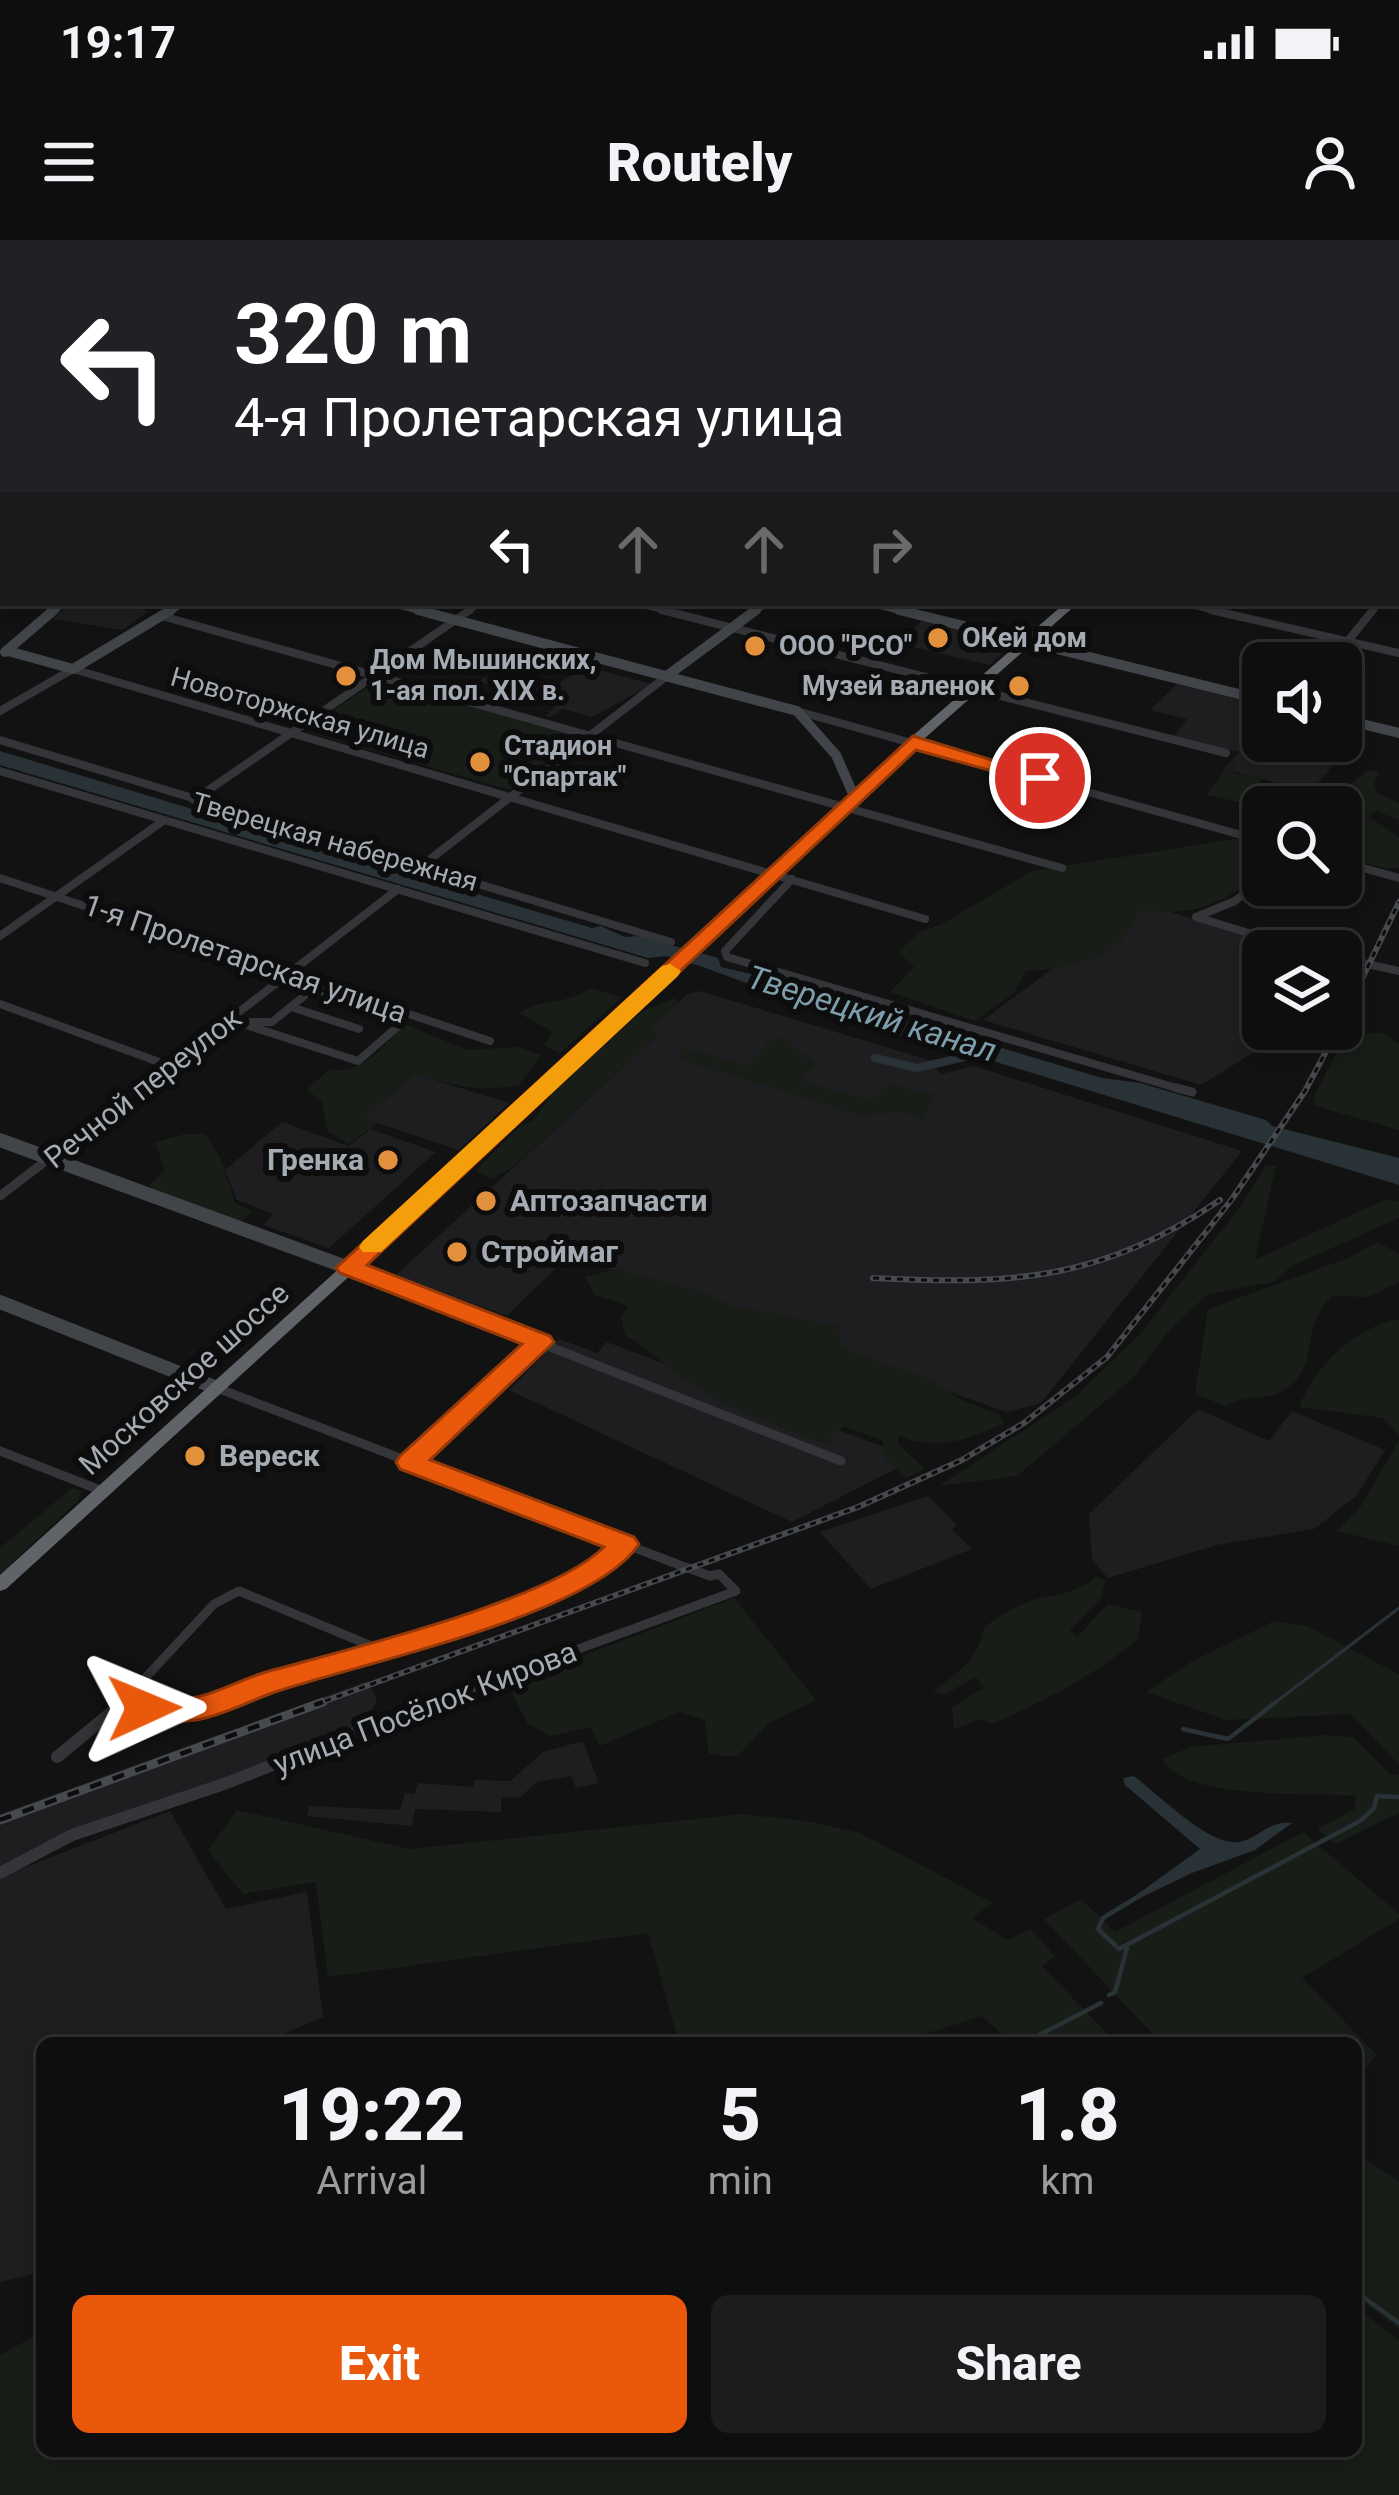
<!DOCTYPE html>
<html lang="en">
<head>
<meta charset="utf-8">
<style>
	:root { --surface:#0e0e0e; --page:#1c1c1c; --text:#f1f3f6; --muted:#9b9c9e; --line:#2e2e2e; --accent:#ea580c }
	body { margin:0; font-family:Roboto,sans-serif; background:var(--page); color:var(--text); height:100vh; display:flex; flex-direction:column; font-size:45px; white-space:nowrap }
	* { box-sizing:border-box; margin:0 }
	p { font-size:39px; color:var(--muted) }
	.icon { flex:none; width:66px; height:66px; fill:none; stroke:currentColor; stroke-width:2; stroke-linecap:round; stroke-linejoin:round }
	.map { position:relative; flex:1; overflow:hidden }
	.sheet { position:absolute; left:36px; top:1797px; width:1326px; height:420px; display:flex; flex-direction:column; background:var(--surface); border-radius:18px; box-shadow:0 6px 18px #0003,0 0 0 3px var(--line) }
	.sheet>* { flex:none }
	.hud { position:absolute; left:0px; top:0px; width:1401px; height:366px; box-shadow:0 6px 18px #0003,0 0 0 3px var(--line); background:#202124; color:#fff; overflow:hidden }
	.fabs { position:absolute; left:1242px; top:402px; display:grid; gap:24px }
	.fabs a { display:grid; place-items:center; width:120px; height:120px; border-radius:18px; background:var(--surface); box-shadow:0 6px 18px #0003,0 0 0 3px var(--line); font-size:60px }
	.pin { position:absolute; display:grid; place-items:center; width:102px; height:102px; color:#fff; margin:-51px; border:6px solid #fff; border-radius:50%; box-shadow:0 3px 12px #0007 }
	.me { position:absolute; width:132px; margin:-66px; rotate:89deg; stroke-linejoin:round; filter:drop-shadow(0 0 9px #0008) }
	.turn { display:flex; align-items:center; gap:42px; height:252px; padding:0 36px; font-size:54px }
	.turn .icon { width:156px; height:156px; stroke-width:2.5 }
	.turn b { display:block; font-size:84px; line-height:102px }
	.lanes { display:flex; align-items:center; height:114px; padding:0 36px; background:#0003; justify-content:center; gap:60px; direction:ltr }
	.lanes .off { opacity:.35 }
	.eta { display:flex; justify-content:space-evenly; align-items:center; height:204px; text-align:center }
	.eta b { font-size:72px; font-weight:800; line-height:84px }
	.action { display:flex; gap:24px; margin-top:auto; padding:24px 36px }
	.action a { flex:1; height:138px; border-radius:18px; background:var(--accent); color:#fff; font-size:48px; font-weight:800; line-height:138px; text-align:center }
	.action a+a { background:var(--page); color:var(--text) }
	.status { display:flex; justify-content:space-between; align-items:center; height:84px; padding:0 60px; background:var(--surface); direction:ltr }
	.status svg { height:33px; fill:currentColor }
	header { display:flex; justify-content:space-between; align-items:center; height:156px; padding:0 36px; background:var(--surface); font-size:54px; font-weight:800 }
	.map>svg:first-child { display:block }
	.built { fill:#1e1e20 }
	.green { fill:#181d18 }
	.water { fill:#293236 }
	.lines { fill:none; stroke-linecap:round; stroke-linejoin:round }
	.stream-far1 { stroke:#293236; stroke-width:3 }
	.stream { stroke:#293236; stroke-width:4.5 }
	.canal { stroke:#293236; stroke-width:8 }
	.street-far3 { stroke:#333538; stroke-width:6 }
	.street-far2 { stroke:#333538; stroke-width:8 }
	.street-far1 { stroke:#333538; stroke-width:9 }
	.street { stroke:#333538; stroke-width:12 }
	.secondary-far2 { stroke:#414448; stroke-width:8 }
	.secondary-far1 { stroke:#414448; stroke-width:10 }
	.secondary { stroke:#414448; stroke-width:14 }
	.primary { fill:#4f5257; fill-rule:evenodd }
	.highway { fill:#606368; fill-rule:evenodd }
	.rail-far1-casing { stroke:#46494d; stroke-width:6 }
	.rail-casing { stroke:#46494d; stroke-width:9 }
	.rail-far1 { stroke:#0d0d0e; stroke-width:3; stroke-dasharray:6; stroke-linecap:butt }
	.rail { stroke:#0d0d0e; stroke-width:4.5; stroke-dasharray:12; stroke-linecap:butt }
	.route { fill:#ea580c; stroke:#983908; stroke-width:3 }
	.slow { fill:#f59e0b }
	.poi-dot { fill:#e2903b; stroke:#0d0d0e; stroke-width:4.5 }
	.labels { text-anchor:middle; stroke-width:12; stroke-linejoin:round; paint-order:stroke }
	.far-poi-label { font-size:27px; font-weight:bold; fill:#a4abb3; stroke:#0d0d0e; text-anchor:start }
	.far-street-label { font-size:27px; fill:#a4abb3; stroke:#0d0d0e }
	.street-label { font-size:30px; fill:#a4abb3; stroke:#0d0d0e }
	.poi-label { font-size:30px; font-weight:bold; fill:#a4abb3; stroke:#0d0d0e; text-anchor:start }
	.water-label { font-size:33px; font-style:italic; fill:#7e9dab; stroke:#0d0d0e }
</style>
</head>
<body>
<div class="status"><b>19:17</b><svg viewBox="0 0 49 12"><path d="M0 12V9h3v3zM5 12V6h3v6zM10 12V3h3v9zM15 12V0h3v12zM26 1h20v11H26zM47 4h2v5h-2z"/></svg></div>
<header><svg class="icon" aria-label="menu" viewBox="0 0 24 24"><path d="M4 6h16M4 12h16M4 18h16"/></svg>Routely<svg class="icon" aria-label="person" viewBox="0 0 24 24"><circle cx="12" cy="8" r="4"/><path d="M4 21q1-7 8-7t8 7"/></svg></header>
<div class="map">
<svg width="1399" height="2255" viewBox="0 0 1399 2255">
	<rect width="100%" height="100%" fill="#121213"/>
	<!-- built -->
	<g class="built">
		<path d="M70,363H121L149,371L122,390L53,379Z"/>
		<path d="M923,380L1014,403L989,425L896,403Z"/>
		<path d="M584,426L652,444L593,477L562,469L551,477L546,476L557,464L478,441L497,432L554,447Z"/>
		<path d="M1177,444L1263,465V501H1341V484L1364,490L1310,552L1224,529L1239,512L1174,496L1187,479L1150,470Z"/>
		<path d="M1142,663L1294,711H1263V789H1292L1201,845L983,780Z"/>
		<path d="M700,751L929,820L941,834L974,826L1242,911L1041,1163L1006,1172L569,1015L507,1076L396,1035L658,795L647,791L687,754Z"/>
		<path d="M415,834L509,863L459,910L363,878Z"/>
		<path d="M282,882L349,906L370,889L436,912L329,1008L263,985L273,974L237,960L225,930Z"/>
		<path d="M559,1099L597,1113L607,1102L915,1219L792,1282L509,1150Z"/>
		<path d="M1198,1169L1269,1201L1292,1171L1385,1210L1356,1256L1314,1289L1217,1305L1108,1338L1092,1320L1089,1274Z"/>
		<path d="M928,1256L957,1285L952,1290L972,1309L871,1349L820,1292Z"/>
		<path d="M367,1441L377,1459L366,1484L0,1628V1574Z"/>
		<path d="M583,1501L599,1543L576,1548L571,1536L537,1542L519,1558L501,1557V1572L415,1569L412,1586L307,1576L309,1566L400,1570L405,1553L414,1554L418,1543L473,1547L475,1540L510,1541L543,1512Z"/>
		<path d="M170,1571L226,1669L307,1652L323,1777L263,1803H42V2032L0,2042V1637Z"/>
	</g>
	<!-- green -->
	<g class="green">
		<path d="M366,448L406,460L417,452L580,495L510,550L305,491Z"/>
		<path d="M1232,521L1236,523L1231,530L1235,534L1260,536L1261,542L1285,558L1318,567H1263L1206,555Z"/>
		<path d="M1368,530L1379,533L1374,544L1377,553L1399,563V580L1375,571L1369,577L1399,597V627L1388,629L1341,617V567H1326L1338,562L1342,551Z"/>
		<path d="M1241,598L1263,604V632C1235,655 1204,673 1166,672C1155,672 1149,670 1138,672C1124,719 1068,728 1026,731L1014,753L975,781L890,752L914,727L898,712L918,693L942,684L1032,631Z"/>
		<path d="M589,748L622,757L560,813L544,805L553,792L519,773C540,758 569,765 589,748Z"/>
		<path d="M675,758L677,764L648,790L659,794L512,928L491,939L475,931L518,888L533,880L557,847L641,772Z"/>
		<path d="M405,784L467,810L519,807L541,815L519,845C480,853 452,845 415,834L364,877L378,882L349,904L328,892L321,860L306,850L330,829C361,837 384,805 405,784Z"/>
		<path d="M1347,792L1383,793L1399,804V890L1315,866L1313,859Z"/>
		<path d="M772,798H784L816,824L800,838L805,842L871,860L891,844L934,855L924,881L905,872L859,875L676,818L685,808L747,826Z"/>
		<path d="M185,894H205L221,919L235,963L252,971L242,981L170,959L149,945L165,931L155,902Z"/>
		<path d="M1266,925L1276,926L1255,1020L1386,959L1399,962V978L1292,1026L1274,1042L1208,1054L1167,1093L1134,1137L1017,1236L939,1246L1076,1156L1138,1096L1242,965Z"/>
		<path d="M1378,1002L1399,1014V1042L1369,1057L1332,1056C1298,1088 1323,1128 1281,1152C1266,1160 1246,1154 1226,1166L1195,1154L1208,1069L1348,1018Z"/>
		<path d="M617,1029L705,1053L731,1066L839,1086L841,1108L925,1137L962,1160L999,1175L1004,1183C969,1200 937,1211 899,1196L897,1203L925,1229L906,1238L886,1220L882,1200L845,1187L830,1193L833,1206C785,1191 737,1172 694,1146C669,1131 651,1109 625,1095L621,1077L629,1066L595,1055L585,1037Z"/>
		<path d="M1399,1079V1195L1383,1178L1299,1167C1316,1125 1355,1087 1399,1079Z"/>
		<path d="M1399,1200V1306L1337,1291L1361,1266Z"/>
		<path d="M72,1248L82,1251L78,1261L0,1334V1308Z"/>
		<path d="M1096,1336L1105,1340L1101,1358L1070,1390L1077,1397L1108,1364L1142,1372L1138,1399C1094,1436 1046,1460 993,1484L981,1479L954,1489L952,1467L984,1448L976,1437L944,1455L933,1451C958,1432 979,1420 984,1387C999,1377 1013,1367 1030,1361C1054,1353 1077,1355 1096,1336Z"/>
		<path d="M734,1358L816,1460L769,1483L737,1517L709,1514L705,1480L679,1472L600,1506L590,1487L550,1496L528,1484L512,1454L519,1440Z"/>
		<path d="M1274,1381L1307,1386L1399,1434V1525L1351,1474L1226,1480L1146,1452L1191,1422Z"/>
		<path d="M1325,1495L1353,1497L1390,1534L1399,1535V1573L1336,1604L1317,1589L1355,1569L1356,1556C1311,1552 1183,1561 1162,1519L1191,1507Z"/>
		<path d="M237,1570L409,1609L743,1574L813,1582L860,1593L993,1663L972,1678L1007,1700L1031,1689L1055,1716L1042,1726L1116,1803H1011L982,1776L897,1803H679L648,1693L328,1737L316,1642L243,1654L208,1611Z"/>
		<path d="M1303,1592L1399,1674V1679L1302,1738L1377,1815L1356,1840V1803H1161L1044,1679L1081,1659L1115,1692Z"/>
		<path d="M1356,1914L1399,1941V2089L1356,2057Z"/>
		<path d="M1356,2067L1399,2100V2255H0V2115L42,2092V2211H1356Z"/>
	</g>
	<!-- water -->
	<g class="water">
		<path d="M0,511L407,634L437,638L443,644L592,688L601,686L625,697L638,696L718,718L721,727L764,737L769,733L782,742L1102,838L1140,843L1266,880L1272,886L1399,918V945L983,818L866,787L700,726L666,716L648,718L0,525Z"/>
		<path d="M1134,1536C1158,1554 1210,1607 1239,1602C1260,1598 1268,1580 1292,1583L1255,1610L1192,1633L1117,1669L1200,1609L1125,1545L1123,1538Z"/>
	</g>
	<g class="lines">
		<!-- stream-far1 -->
		<path class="stream-far1" d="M1272,1465L1399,1368"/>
		<!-- stream -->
		<g class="stream">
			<path d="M1183,1489L1228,1499L1276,1462"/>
			<path d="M1144,1653L1103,1678L1098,1689L1119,1709L1360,1581L1374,1568L1377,1556L1399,1557"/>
			<path d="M1109,1755L1115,1752L1127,1708"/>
			<path d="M1024,1803L1101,1763"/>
			<path d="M1356,2052L1399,2083"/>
		</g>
		<!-- canal -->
		<path class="canal" d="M875,818L917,828L982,813"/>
		<!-- street-far3 -->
		<g class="street-far3">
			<path d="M406,0L420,3"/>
			<path d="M1120,0L1137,3"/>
			<path d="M1355,0L1372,3"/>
			<path d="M662,2L667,3"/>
			<path d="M27,3L34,0"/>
			<path d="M218,3L224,0"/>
			<path d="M329,3L336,0"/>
			<path d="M1009,3L1013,0"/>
			<path d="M635,363L674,373"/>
			<path d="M1182,363L1224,373"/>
			<path d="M466,373L480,363"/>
			<path d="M1371,373L1379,363"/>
		</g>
		<!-- street-far2 -->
		<g class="street-far2">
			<path d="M662,370L1226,513"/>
			<path d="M1211,370L1399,413"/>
			<path d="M162,376L1062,628"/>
			<path d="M1330,423L1373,370"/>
			<path d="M0,471L73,429L925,679"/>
			<path d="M797,471L1263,601"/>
			<path d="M0,500L671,702"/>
			<path d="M0,531L645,723"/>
			<path d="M194,560L470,370"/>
			<path d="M1341,622L1399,638"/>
			<path d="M420,627L667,436"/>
			<path d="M0,638L490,801"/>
			<path d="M1263,638L1235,661L1196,677L1307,711"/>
			<path d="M792,639L725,711L727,717L1187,851"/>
			<path d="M0,696L163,581"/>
			<path d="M1341,718L1399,731"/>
			<path d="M0,764L170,826"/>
			<path d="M291,767L359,789"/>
			<path d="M231,780L358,821L403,782L309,752L302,739"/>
			<path d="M251,782H272L309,752"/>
			<path d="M137,851L398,649"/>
		</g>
		<!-- street-far1 -->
		<g class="street-far1">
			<path d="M1177,848L1192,852"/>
			<path d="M0,956L141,848"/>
			<path d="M349,1028L841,1221"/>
			<path d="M217,1148L677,1324L710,1336L719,1334L736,1351L426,1465"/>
			<path d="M0,1211L100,1250"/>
			<path d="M410,1223L541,1102"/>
			<path d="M124,1462L135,1465"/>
			<path d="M120,1465L214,1364L239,1351L381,1410"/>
			<path d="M206,1465L511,1370L593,1329L624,1304"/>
		</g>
		<!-- street -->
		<g class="street">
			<path d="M125,1462L171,1471L216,1462"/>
			<path d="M57,1517L124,1462"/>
			<path d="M0,1633L72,1595L224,1544L433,1462"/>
		</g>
		<!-- secondary-far2 -->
		<g class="secondary-far2">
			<path d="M888,0L903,3"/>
			<path d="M445,3L451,0"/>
			<path d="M786,3L791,0"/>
			<path d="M0,71L3,75"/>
			<path d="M393,363L430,373"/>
			<path d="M872,363L911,373"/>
			<path d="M51,373L62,363"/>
			<path d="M166,373L182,363"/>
			<path d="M752,373L765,363"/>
		</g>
		<!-- secondary-far1 -->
		<g class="secondary-far1">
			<path d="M418,370L797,471L836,515L854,556"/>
			<path d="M899,370L1263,460"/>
			<path d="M8,411L73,429L171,370"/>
			<path d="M5,412L54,370"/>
			<path d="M668,435L756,370"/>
			<path d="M1341,479L1399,493"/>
		</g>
		<!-- secondary -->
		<g class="secondary">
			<path d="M0,900L349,1028"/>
			<path d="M0,1062L217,1148"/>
		</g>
		<!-- primary -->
		<path class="primary" d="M1291,0H1301L1298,3H1288Z"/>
		<!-- highway -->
		<g class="highway">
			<path d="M151,0H166L172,3H157Z"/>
			<path d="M1065,363H1078L917,505L355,1031L6,1349L0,1351V1335L343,1025L909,499Z"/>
		</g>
		<!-- rail-far1 casing -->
		<g class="rail-far1-casing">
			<g id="rail-far1">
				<path d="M1341,782L1399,662"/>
				<path d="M873,1038C1012,1045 1101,1041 1220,960"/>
				<path d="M314,1465L858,1267L962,1220L1024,1183L1107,1117L1232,959L1305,851L1338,789"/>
			</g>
		</g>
		<!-- rail casing -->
		<g class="rail-casing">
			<path id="rail" d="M0,1580L323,1462"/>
		</g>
		<!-- rail-far1 -->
		<use href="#rail-far1" class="rail-far1"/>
		<!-- rail -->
		<use href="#rail" class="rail"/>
	</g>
	<!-- route -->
	<path class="route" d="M913,496L1051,538L1040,544L916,510L367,1025L550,1096L554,1102L430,1220L634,1297L639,1304C593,1375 358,1424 275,1452C249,1461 224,1475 196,1480C174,1483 154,1483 133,1476L128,1468L133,1460C153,1454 175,1462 197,1457C220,1452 243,1439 266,1432C345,1410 550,1361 604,1307L400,1229L396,1222L400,1216L522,1104L340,1033L336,1028Z"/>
	<!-- slow -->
	<path class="slow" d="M670,724L681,731L678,736L381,1012H363L359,1007L363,1001L662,726Z"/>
	<!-- markers -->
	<g class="poi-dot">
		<circle cx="938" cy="398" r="12"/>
		<circle cx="755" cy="406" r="12"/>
		<circle cx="346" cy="436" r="12"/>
		<circle cx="1019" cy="446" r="12"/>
		<circle cx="480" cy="522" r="12"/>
		<circle cx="388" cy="920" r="12"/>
		<circle cx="486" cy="961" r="12"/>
		<circle cx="457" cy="1012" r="12"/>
		<circle cx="195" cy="1216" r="12"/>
	</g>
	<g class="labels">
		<!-- far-poi labels -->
		<g class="far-poi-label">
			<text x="962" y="407">ОКей дом</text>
			<text x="779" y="415">ООО "РСО"</text>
			<text x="370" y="429">Дом Мышинских,<tspan x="370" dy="31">1-ая пол. XIX в.</tspan></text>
			<text x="995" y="455" text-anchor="end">Музей валенок</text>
			<text x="504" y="515">Стадион<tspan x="504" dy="31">"Спартак"</tspan></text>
		</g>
		<!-- far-street labels -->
		<g class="far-street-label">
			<text transform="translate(300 473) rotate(16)" y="9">Новоторжская улица</text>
			<text transform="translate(335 602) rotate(16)" y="9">Тверецкая набережная</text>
		</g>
		<!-- street labels -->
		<g class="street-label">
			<text transform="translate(245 719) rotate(19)" y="10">1-я Пролетарская улица</text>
			<text transform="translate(143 848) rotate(-38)" y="10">Речной переулок</text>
			<text transform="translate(184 1139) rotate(-42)" y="10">Московское шоссе</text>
			<text transform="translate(425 1468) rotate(-21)" y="10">улица Посёлок Кирова</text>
		</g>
		<!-- poi labels -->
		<g class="poi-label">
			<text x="364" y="930" text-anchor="end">Гренка</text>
			<text x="510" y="971">Аптозапчасти</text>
			<text x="481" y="1022">Строймаг</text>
			<text x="219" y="1226">Вереск</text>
		</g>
		<!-- water labels -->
		<g class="water-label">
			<text transform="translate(872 773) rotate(17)" y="12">Тверецкий канал</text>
		</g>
	</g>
</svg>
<div class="fabs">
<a><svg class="icon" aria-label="sound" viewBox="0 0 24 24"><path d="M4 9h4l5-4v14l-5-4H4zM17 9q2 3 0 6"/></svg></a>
<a><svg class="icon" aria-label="search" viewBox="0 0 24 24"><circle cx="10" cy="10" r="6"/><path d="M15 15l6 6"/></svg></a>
<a><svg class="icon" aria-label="layers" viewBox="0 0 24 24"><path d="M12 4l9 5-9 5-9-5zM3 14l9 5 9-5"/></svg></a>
</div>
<div class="pin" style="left:1040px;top:538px;background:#d93025"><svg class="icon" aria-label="arrive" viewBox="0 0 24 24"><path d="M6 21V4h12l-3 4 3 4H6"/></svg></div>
<svg class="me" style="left:144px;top:1468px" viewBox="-20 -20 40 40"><path d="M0-17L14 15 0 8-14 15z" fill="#ea580c" stroke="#fff" stroke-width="4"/></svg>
<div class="hud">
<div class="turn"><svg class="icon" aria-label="left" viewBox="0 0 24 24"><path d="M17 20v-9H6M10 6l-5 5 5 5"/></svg><div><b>320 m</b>4-я Пролетарская улица</div></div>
<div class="lanes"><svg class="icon" aria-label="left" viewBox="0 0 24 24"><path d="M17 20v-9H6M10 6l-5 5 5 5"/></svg><svg class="icon off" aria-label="ahead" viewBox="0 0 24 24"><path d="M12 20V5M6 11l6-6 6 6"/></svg><svg class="icon off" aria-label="ahead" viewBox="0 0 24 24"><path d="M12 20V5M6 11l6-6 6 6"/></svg><svg class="icon off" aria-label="right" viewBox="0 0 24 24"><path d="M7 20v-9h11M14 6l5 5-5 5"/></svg></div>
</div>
<section class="sheet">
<div class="eta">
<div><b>19:22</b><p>Arrival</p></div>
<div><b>5</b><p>min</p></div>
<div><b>1.8</b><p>km</p></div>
</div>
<div class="action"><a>Exit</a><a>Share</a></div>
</section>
</div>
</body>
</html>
